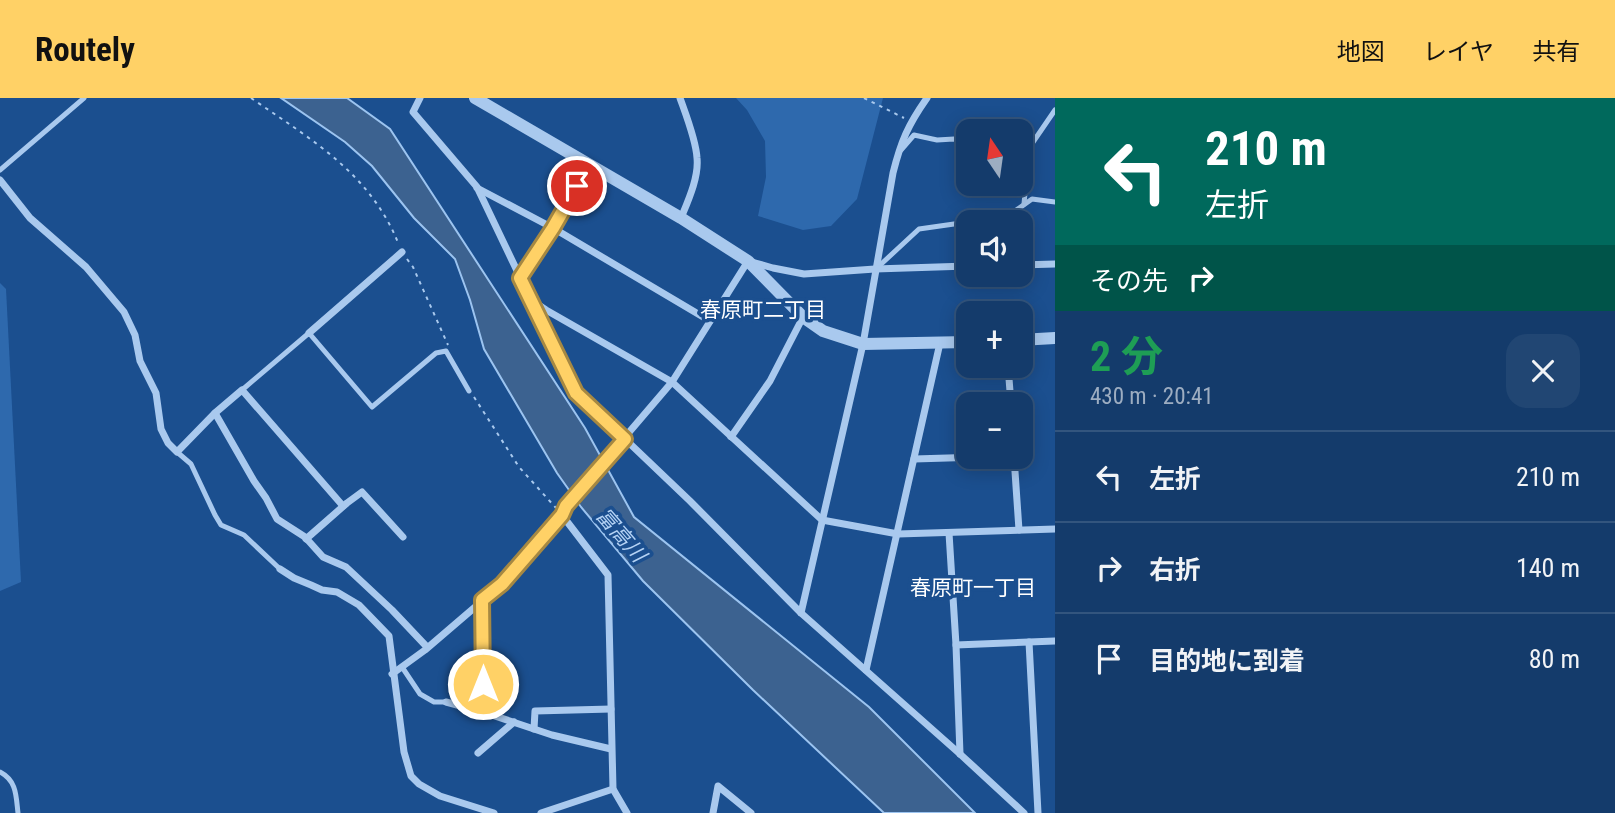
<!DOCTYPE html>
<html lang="ja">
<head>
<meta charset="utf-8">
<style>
	:root { --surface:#143b6b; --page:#214673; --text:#f1f3f6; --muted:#9dadc1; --line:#33557e; --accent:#ffd166 }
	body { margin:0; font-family:"Roboto Condensed","Noto Sans JP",sans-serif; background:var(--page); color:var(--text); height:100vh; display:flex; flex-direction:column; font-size:26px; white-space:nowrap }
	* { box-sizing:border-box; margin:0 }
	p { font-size:23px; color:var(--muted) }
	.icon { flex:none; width:38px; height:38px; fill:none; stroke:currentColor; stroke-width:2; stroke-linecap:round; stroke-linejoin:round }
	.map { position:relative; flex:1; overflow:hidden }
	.drawer { display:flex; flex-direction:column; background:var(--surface); width:560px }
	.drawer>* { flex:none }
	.banner { background:#00695c; color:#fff; overflow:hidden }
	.needle { width:46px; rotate:347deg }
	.fabs { position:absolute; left:956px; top:21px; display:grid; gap:14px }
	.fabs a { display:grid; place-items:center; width:77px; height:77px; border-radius:14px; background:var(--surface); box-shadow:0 4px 18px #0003,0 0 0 2px var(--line); font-size:35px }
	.pin { position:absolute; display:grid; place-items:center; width:60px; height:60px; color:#fff; margin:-30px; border:4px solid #fff; border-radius:50%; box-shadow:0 2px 7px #0007 }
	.me { position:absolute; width:77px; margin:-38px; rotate:0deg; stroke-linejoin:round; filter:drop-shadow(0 0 5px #0008) }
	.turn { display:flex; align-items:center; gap:24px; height:147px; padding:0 35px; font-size:32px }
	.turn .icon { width:91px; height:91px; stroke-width:2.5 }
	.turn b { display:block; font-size:49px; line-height:60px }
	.then { display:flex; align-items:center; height:66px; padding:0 35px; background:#0003; gap:14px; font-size:26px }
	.round { display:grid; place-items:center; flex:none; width:74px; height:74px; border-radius:21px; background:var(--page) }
	.summary { display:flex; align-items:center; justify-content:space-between; height:119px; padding:0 35px }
	h1 { font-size:42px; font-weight:700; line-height:52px; color:#1e9e55 }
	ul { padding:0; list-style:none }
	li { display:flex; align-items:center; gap:21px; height:91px; padding:0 35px; border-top:2px solid var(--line) }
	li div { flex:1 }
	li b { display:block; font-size:26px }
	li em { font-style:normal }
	header { display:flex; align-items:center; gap:42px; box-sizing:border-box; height:98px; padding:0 35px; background:var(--accent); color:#111 }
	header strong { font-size:33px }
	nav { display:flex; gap:38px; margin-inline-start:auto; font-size:24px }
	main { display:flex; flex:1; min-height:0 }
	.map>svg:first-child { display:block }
	.green { fill:#2e69ad }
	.water { fill:#3c6290; stroke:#9cc4f0; stroke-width:2 }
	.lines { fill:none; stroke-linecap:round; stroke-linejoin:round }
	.path { stroke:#a9c9ee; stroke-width:2; stroke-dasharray:3.5 5; stroke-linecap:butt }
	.service { stroke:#a9c9ee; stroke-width:5 }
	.minor { stroke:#a9c9ee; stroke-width:7 }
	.tertiary { stroke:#a9c9ee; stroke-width:12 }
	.route-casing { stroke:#a68842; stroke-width:18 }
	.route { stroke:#ffd166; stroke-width:12 }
	.labels { text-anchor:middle; stroke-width:7; stroke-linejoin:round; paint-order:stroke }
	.neighbourhood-label { font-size:21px; fill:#fff; stroke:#1b4f8f }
	.water-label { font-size:21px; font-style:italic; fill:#b5d3f5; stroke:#1b4f8f }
</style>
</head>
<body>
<header>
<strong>Routely</strong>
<nav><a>地図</a><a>レイヤ</a><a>共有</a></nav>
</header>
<main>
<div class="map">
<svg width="1055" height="715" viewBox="0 0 1055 715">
	<rect width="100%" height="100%" fill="#1b4f8f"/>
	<!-- green -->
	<g class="green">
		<path d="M736,0H883L857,101L831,128L803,132L758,118L766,79L765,43L747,12Z"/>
		<path d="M0,185L6,191L21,484L0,493Z"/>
	</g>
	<!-- water -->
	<path class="water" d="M281,0H347L390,31L585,330L634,419L869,609L975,715H884L753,592L643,483L581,409L557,375L484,251L470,202L455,161L414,120L372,68L345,44Z"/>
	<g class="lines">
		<!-- path -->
		<g class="path">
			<path d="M251,0C312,42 371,76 399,147"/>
			<path d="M864,0L904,20"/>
			<path d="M407,161L413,169L448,247"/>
			<path d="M474,299L519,369L556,410"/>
		</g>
		<!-- service -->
		<g class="service">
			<path d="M1020,49L1029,50L1055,12"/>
			<path d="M901,52L914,37L937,42L954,41L968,43"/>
			<path d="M0,72L84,0"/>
			<path d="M1024,106L1029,50"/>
			<path d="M968,124L1008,118L1032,101L1055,104"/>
			<path d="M878,169L919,131L968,124"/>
			<path d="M532,204L576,295L625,341"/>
			<path d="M242,292L309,235L372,309L436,255L446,253L469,293"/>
			<path d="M177,354L191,366L215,417L221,427L244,437L280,471"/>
			<path d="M402,569L420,596L434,604H446"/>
			<path d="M0,674C17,683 16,698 18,715"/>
		</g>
		<!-- minor -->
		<g class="minor">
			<path d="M420,0L413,14L477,89L531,202L546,212L672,284L822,422L898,436L1055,431"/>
			<path d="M680,0C686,17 696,42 697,60C699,79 688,103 681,120"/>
			<path d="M0,82L30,120L86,169L124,214L135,237L140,263L156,295L161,331L168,345L177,354L215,315L242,292L343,408"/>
			<path d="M477,90L553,130L710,223"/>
			<path d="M1008,118V124"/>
			<path d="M1020,167L1055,166"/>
			<path d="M520,180L553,130L589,67"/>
			<path d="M309,235L402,154"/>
			<path d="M1008,268L1011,306"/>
			<path d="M215,315L254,383L266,400L277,421L305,439L323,459L346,469L392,512L427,549"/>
			<path d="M731,339L770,283L803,219"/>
			<path d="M625,341L690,403L801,515L960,656L1024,715"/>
			<path d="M1014,359L1019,432"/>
			<path d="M914,361L981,359"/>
			<path d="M562,417L608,477L613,691L627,715"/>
			<path d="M949,435L956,547L960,656"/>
			<path d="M306,441L347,405L362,394L403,439"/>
			<path d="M280,471L294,480L311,487L322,492L337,494L359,507L389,538L404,654L411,678L419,686L440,698L494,715"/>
			<path d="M482,502L483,614"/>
			<path d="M801,515L863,246L893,75C901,43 908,27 927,0"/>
			<path d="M1029,544L1038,715"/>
			<path d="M956,547L1055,543"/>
			<path d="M866,572L940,245"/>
			<path d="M392,576L425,552L502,486L562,417L566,408L672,284L748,163L773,170L804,176L875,171L968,168"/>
			<path d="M446,604L483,614L552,637L611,651"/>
			<path d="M534,631L535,613L611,611"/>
			<path d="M478,655L514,624"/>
			<path d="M541,715L613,691"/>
			<path d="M713,715L718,688L751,715"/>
		</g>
		<!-- tertiary -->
		<g class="tertiary">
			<path d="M475,0L681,120L748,163L803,219L823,233L863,246L968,244"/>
			<path d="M1020,242L1055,240"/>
		</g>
	</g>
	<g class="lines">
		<!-- route casing -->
		<g class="route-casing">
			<path id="route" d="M483,586L482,502L502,486L562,417L566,408L625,341L576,295L520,180L553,130L577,88"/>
		</g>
		<!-- route -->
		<use href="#route" class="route"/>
	</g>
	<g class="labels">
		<!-- neighbourhood labels -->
		<g class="neighbourhood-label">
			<text x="763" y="219">春原町二丁目</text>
			<text x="973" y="497">春原町一丁目</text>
		</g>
		<!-- water labels -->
		<g class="water-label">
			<text transform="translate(621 437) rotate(49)" y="7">富高川</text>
		</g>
	</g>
</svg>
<div class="fabs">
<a><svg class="needle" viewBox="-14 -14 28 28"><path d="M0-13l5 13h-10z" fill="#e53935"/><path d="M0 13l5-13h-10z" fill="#9dadc1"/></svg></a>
<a><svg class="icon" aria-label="sound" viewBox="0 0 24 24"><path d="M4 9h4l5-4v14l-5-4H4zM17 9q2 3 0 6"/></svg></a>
<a>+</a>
<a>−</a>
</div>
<div class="pin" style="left:577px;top:88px;background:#d93025"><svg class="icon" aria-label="arrive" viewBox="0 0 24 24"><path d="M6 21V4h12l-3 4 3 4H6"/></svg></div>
<svg class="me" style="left:483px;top:586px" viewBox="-20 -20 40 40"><circle r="17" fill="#ffd166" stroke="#fff" stroke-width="3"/><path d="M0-11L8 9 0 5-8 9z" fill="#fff"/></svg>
</div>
<section class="drawer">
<div class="banner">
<div class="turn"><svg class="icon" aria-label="left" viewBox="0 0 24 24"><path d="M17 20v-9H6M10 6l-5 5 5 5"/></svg><div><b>210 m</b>左折</div></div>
<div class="then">その先<svg class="icon" aria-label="right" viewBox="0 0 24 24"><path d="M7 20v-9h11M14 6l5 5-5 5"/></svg></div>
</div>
<div class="summary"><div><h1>2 分</h1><p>430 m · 20:41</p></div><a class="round"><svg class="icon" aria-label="close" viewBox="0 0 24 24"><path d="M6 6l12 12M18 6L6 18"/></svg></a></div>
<ul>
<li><svg class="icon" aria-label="left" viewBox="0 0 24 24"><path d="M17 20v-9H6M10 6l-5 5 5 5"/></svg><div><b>左折</b></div><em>210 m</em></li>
<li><svg class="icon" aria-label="right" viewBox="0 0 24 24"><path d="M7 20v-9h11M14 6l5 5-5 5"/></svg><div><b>右折</b></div><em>140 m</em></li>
<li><svg class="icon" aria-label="arrive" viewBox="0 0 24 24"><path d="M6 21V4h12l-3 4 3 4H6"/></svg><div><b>目的地に到着</b></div><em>80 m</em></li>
</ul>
</section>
</main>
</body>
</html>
